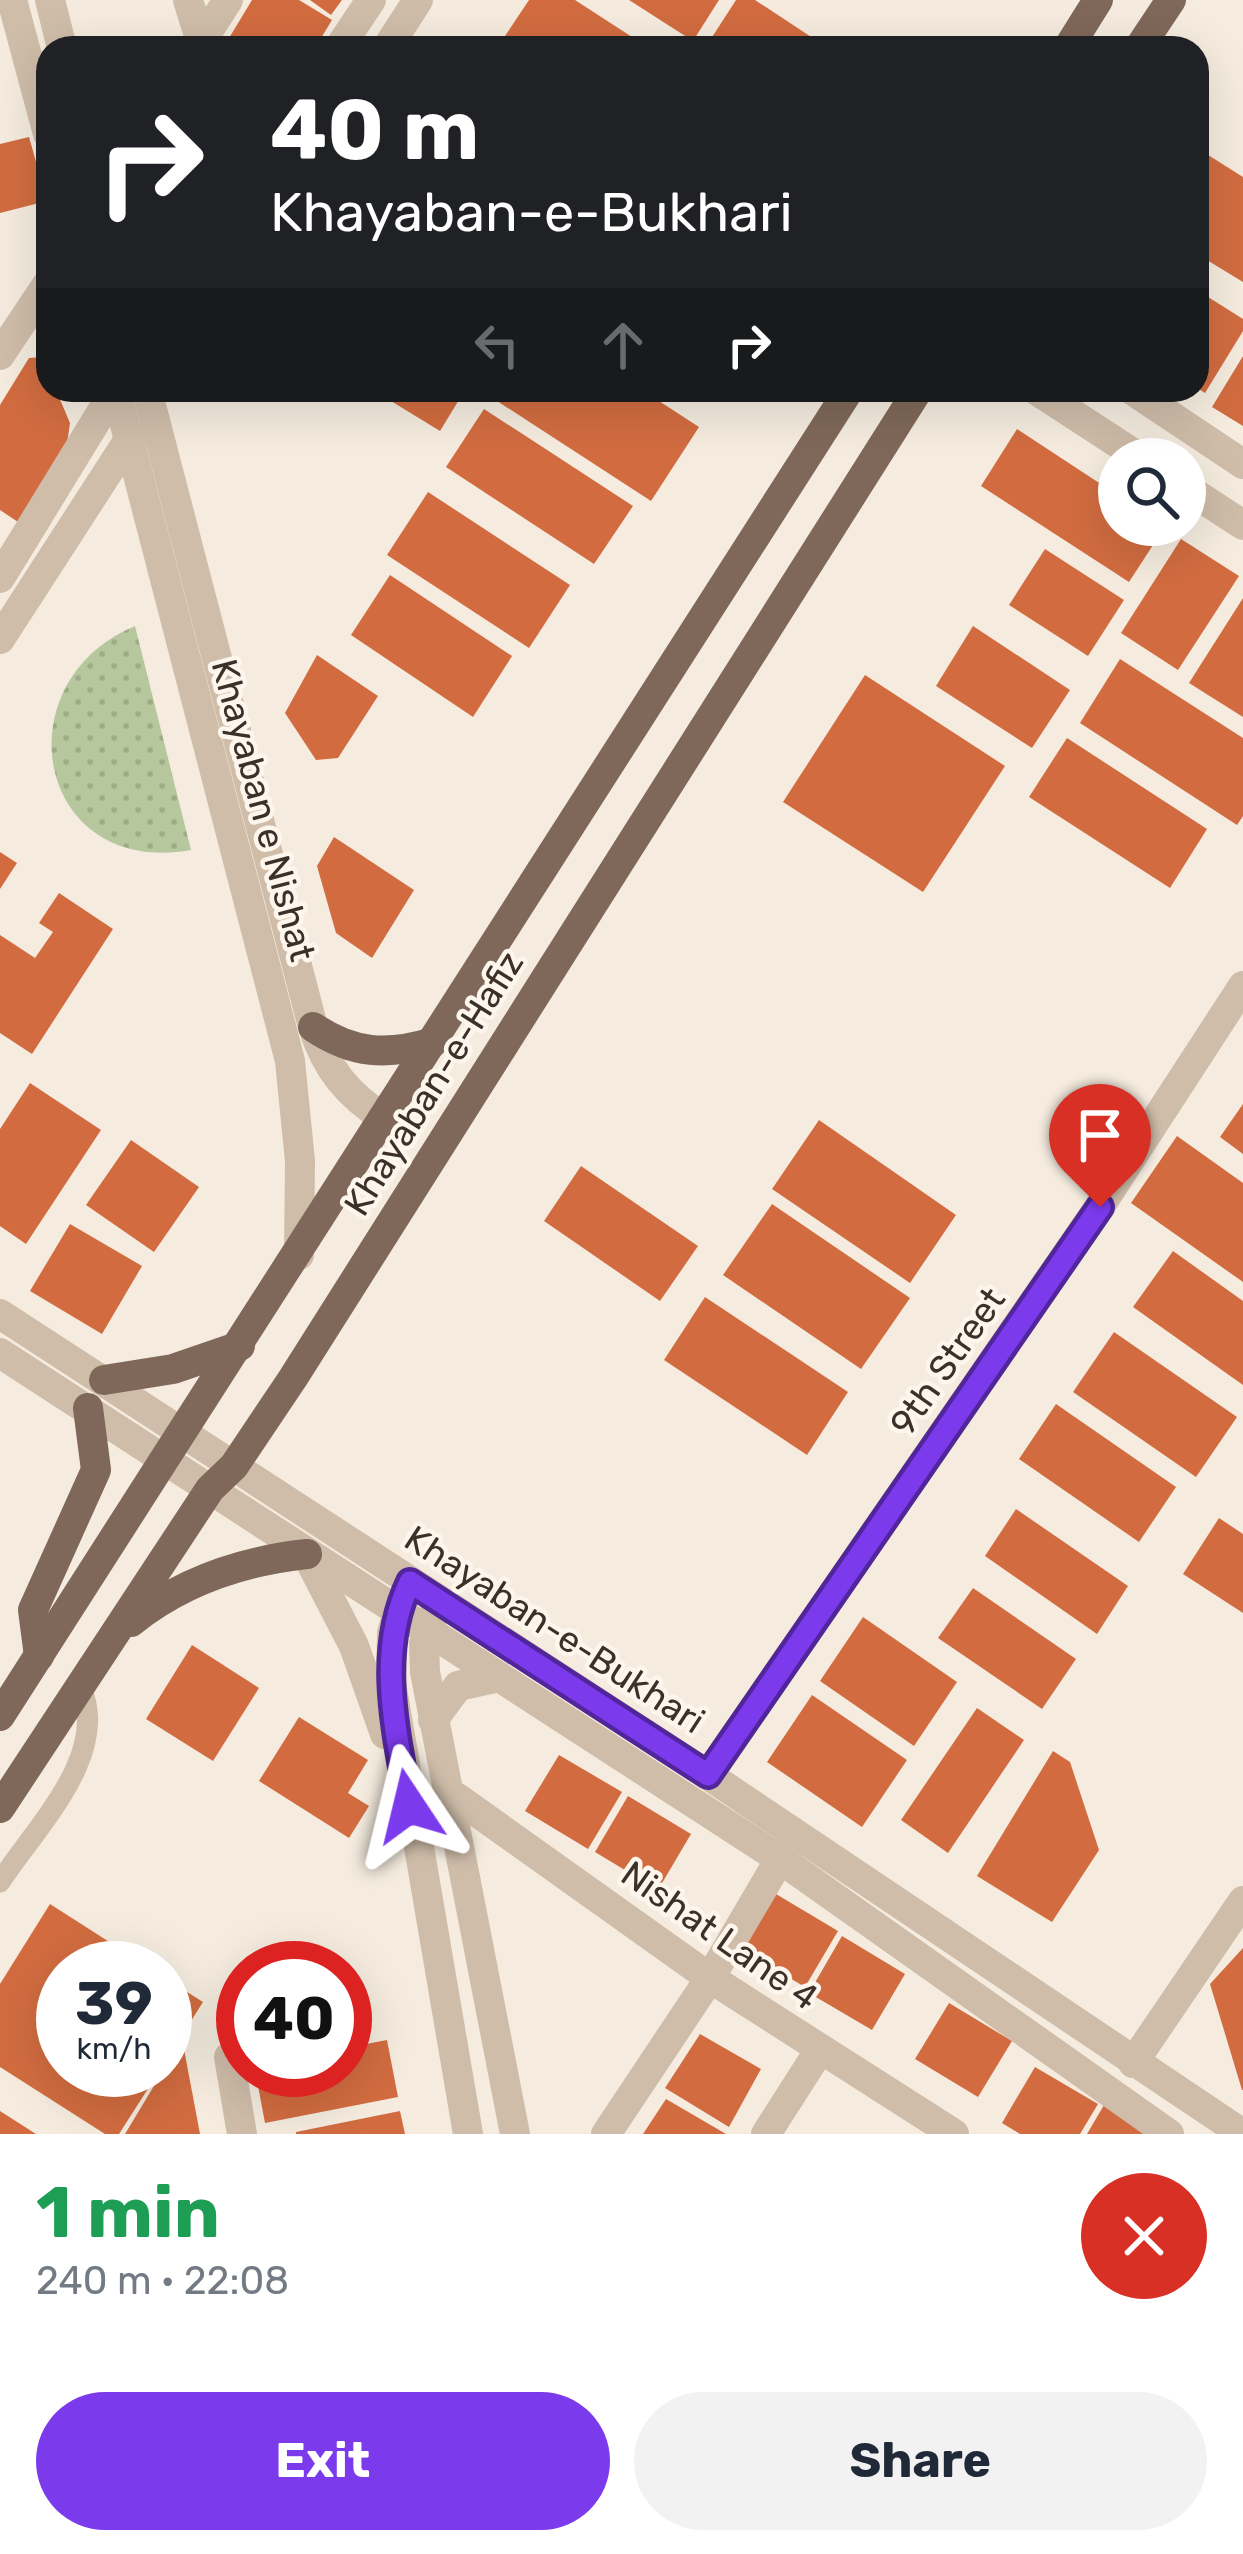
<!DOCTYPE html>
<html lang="en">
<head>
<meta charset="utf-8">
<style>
	:root { --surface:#fff; --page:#f2f2f3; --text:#1f2937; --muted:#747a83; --accent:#7c3aed }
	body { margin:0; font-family:Rubik,sans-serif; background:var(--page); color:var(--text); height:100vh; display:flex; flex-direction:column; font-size:45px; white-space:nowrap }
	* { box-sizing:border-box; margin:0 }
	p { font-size:39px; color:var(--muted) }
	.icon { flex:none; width:66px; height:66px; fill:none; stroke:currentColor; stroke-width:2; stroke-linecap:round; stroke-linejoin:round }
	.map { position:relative; height:2134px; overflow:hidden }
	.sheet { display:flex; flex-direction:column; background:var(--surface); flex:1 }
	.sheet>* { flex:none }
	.hud { position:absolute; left:36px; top:36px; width:1173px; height:366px; border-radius:36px; box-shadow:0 12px 48px #0002; background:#202124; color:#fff; overflow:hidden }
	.tools { position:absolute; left:1098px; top:438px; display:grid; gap:24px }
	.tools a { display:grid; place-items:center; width:108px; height:108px; border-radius:50%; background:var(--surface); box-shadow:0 12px 48px #0002; font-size:60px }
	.speed { position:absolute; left:36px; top:1941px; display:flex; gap:24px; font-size:60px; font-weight:700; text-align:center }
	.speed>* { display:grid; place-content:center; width:156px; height:156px; border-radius:50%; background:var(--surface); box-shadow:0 12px 48px #0002; line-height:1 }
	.speed small { font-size:30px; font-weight:400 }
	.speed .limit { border:18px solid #d22; background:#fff; color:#111 }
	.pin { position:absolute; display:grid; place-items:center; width:102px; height:102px; color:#fff; margin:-123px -51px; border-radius:50% 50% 50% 0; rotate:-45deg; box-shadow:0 0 12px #0007 }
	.pin .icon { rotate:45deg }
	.me { position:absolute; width:132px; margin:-66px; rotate:350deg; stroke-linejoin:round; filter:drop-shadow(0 0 9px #0008) }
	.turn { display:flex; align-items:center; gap:42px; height:252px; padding:0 36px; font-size:54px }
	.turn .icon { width:156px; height:156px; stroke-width:2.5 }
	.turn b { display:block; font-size:84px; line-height:102px }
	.lanes { display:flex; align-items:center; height:114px; padding:0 36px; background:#0003; justify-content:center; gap:60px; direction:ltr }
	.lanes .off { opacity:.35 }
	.round { display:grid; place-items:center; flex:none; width:126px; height:126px; border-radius:63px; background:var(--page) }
	.overview { display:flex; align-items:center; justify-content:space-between; height:204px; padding:0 36px }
	h1 { font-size:72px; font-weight:700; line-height:90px; color:#1e9e55 }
	.button { display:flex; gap:24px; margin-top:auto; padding:24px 36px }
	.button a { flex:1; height:138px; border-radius:72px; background:var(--accent); color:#fff; font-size:48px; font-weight:700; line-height:138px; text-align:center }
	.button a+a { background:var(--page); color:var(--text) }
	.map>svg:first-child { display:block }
	.grass { fill:url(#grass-dots) }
	.building { fill:#d26c40 }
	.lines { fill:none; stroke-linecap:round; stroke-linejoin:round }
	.service { stroke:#cfbda9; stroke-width:21 }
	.minor { stroke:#cfbda9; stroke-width:30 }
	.tertiary { stroke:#cfbda9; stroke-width:30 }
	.primary { stroke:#7f6859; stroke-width:30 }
	.route-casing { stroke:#51269a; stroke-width:30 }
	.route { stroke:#7c3aed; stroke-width:21 }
	.labels { text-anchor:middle; stroke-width:9; stroke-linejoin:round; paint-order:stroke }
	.street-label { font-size:36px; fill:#3c3029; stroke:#fcf6ec }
</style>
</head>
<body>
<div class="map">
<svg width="1243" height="2134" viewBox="0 0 1243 2134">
	<defs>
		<pattern id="grass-dots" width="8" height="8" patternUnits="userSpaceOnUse" patternTransform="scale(3)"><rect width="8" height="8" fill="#b6c79d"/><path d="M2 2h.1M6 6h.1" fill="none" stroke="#9dab87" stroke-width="1.8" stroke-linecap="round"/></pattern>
	</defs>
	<rect width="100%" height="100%" fill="#f5ecdf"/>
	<!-- grass -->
	<path class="grass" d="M135,626L191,850C36,878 0,682 135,626Z"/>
	<!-- building -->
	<g class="building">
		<path d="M252,0H299L332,20L315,48H223Z"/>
		<path d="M310,0H342L331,15Z"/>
		<path d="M529,0H575L649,48H511L501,42Z"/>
		<path d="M629,0H719L693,41Z"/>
		<path d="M736,0H755L828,48H705Z"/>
		<path d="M29,137L47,201L0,213V144Z"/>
		<path d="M1197,148L1243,177V282L1197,254Z"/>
		<path d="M1197,290L1243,319V331L1205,393L1197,388Z"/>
		<path d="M1243,356V426L1212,407Z"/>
		<path d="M42,357L48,390H56L70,423L67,444L21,524L0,510V405L29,358Z"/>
		<path d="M373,390H465L440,431Z"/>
		<path d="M499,390H642L699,427L651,501L494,399Z"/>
		<path d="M484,409L633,506L594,564L446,467Z"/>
		<path d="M1017,429L1119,496V525H1166L1129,582L981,486Z"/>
		<path d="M428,492L570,585L529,648L387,555Z"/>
		<path d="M1181,539L1239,576L1178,670L1121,633Z"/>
		<path d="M1045,549L1124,600L1088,656L1009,605Z"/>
		<path d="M390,575L512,656L473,717L351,635Z"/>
		<path d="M1243,598V717L1189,683Z"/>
		<path d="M973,626L1070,690L1032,748L936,686Z"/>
		<path d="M317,655L378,696L338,758L316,760L285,713Z"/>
		<path d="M1120,659L1243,738V816L1237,825L1080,723Z"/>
		<path d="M865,675L1005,766L923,892L783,802Z"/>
		<path d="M1067,738L1207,829L1170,888L1029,797Z"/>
		<path d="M334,837L414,890L372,958L336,933L317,866Z"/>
		<path d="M0,852L17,863L0,889Z"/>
		<path d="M59,893L113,929L32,1054L0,1033V935L35,958L53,932L39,923Z"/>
		<path d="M30,1083L101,1130L26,1244L0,1226V1129Z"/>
		<path d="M1243,1104V1154L1220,1137Z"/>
		<path d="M819,1120L956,1215L910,1283L772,1189Z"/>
		<path d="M1177,1136L1243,1183V1282L1131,1203Z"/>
		<path d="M131,1140L199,1187L154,1252L86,1205Z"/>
		<path d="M581,1166L698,1246L660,1301L544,1221Z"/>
		<path d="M772,1204L910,1298L861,1369L723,1275Z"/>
		<path d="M70,1224L142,1266L102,1334L30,1291Z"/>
		<path d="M1173,1251L1243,1301V1385L1133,1307Z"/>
		<path d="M705,1297L848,1392L807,1455L664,1360Z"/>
		<path d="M1114,1332L1237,1417L1196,1477L1073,1392Z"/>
		<path d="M1056,1404L1176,1487L1139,1542L1019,1459Z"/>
		<path d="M1016,1509L1128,1586L1097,1634L985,1556Z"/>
		<path d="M1219,1518L1243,1534V1613L1183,1574Z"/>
		<path d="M973,1588L1076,1659L1042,1709L938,1638Z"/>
		<path d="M863,1617L957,1682L914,1746L820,1681Z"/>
		<path d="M192,1645L259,1688L213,1761L146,1719Z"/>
		<path d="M812,1695L907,1760L862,1827L767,1762Z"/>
		<path d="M977,1708L1024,1740L948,1853L901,1820Z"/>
		<path d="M299,1717L368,1760L348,1793L369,1806L349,1838L259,1781Z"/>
		<path d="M1053,1751L1070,1762L1099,1850L1052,1922L977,1876Z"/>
		<path d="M559,1755L622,1792L588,1849L525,1811Z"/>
		<path d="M628,1796L691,1834L658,1890L595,1852Z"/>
		<path d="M776,1894L838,1931L805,1987L742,1950Z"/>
		<path d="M50,1904L150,1968H63V2070H160L119,2134H105L0,2067V1984Z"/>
		<path d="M842,1936L905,1974L872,2030L809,1993Z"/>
		<path d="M1243,1948V2090H1242L1210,1984Z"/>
		<path d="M165,1978L203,2002L165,2062Z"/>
		<path d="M949,2003L1012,2041L978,2097L915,2059Z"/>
		<path d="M700,2034L761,2069L729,2127L665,2088Z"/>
		<path d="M387,2040L398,2097L265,2123L255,2070H345V2048Z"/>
		<path d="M178,2046L184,2049L200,2134H125Z"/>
		<path d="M1035,2067L1098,2104L1080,2134H1020L1002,2123Z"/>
		<path d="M666,2099L726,2134H643Z"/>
		<path d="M1104,2105L1152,2134H1087Z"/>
		<path d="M0,2111L36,2134H0Z"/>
		<path d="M400,2111L405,2134H296V2132Z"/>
	</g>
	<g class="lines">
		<!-- service -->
		<path class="service" d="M0,1882C36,1827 112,1753 80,1686"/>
		<!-- minor -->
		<g class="minor">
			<path d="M188,0L201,42"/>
			<path d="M197,48L228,0"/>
			<path d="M0,355L48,283"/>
			<path d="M708,1775L1100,1206L1243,986"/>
			<path d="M447,1798L456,1797L710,1978L954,2134"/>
			<path d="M229,2057L242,2134"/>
			<path d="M1133,2063L1243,1901"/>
			<path d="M606,2134L710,1978L780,1859"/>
			<path d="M766,2134L819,2051"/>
		</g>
		<!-- tertiary -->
		<g class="tertiary">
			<path d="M12,0L48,134"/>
			<path d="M50,0L62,48"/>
			<path d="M339,48L371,0"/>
			<path d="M387,48L418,0"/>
			<path d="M116,390L290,1061L300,1161L299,1255"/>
			<path d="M147,390L313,1027C327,1070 347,1094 385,1119"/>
			<path d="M1036,390L1142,459"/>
			<path d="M1132,390L1243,464"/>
			<path d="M1185,487L1243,525"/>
			<path d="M0,578L115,390"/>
			<path d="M0,639L132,435"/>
			<path d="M0,1314L708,1775L1243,2134"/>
			<path d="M0,1353L780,1859L1169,2134"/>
			<path d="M309,1559L354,1646L385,1734"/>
			<path d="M403,1597L392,1633L391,1683L468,2134"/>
			<path d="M433,1616L424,1644L425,1672L515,2134"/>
			<path d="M433,1720L458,1686L499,1677"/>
		</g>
		<!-- primary -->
		<g class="primary">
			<path d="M1068,48L1098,0"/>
			<path d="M1139,48L1171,0"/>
			<path d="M313,1027C353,1054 387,1056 433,1042"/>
			<path d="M104,1380L173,1369L240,1346"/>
			<path d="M131,1622C182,1581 242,1561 307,1554"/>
			<path d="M39,1656L33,1610L96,1470L88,1408"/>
			<path d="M0,1716L849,390"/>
			<path d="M0,1808L210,1489L234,1466L293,1378L918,390"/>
		</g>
	</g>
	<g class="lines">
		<!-- route casing -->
		<g class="route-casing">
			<path id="route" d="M409,1806C396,1731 376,1653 410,1582L708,1775L1100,1207"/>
		</g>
		<!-- route -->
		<use href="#route" class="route"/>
	</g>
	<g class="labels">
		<!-- street labels -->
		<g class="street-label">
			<text transform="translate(264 810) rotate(75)" y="13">Khayaban e Nishat</text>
			<text transform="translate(433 1083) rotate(-58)" y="13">Khayaban-e-Hafiz</text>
			<text transform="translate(947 1361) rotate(-55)" y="13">9th Street</text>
			<text transform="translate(555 1629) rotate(33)" y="13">Khayaban-e-Bukhari</text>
			<text transform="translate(720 1935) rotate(35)" y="13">Nishat Lane 4</text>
		</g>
	</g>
</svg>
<div class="tools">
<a><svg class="icon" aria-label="search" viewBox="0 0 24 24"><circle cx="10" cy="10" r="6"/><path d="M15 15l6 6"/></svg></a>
</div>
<div class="speed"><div>39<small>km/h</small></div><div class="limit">40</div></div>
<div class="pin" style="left:1100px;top:1207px;background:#d93025"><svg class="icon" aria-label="arrive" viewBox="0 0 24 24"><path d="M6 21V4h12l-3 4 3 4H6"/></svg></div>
<svg class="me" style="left:409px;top:1806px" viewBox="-20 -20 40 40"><path d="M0-17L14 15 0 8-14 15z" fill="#7c3aed" stroke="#fff" stroke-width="4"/></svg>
<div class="hud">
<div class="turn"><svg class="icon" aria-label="right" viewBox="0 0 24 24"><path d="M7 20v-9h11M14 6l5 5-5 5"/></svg><div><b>40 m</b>Khayaban-e-Bukhari</div></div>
<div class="lanes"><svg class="icon off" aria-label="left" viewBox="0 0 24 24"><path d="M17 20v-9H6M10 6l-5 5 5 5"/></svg><svg class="icon off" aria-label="ahead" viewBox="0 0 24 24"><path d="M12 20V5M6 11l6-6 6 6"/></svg><svg class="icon" aria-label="right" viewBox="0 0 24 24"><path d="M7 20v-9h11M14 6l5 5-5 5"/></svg></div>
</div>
</div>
<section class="sheet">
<div class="overview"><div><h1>1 min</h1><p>240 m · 22:08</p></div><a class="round" style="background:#d93025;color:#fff"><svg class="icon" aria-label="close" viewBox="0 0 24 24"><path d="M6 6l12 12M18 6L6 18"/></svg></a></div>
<div class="button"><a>Exit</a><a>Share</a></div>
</section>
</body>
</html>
